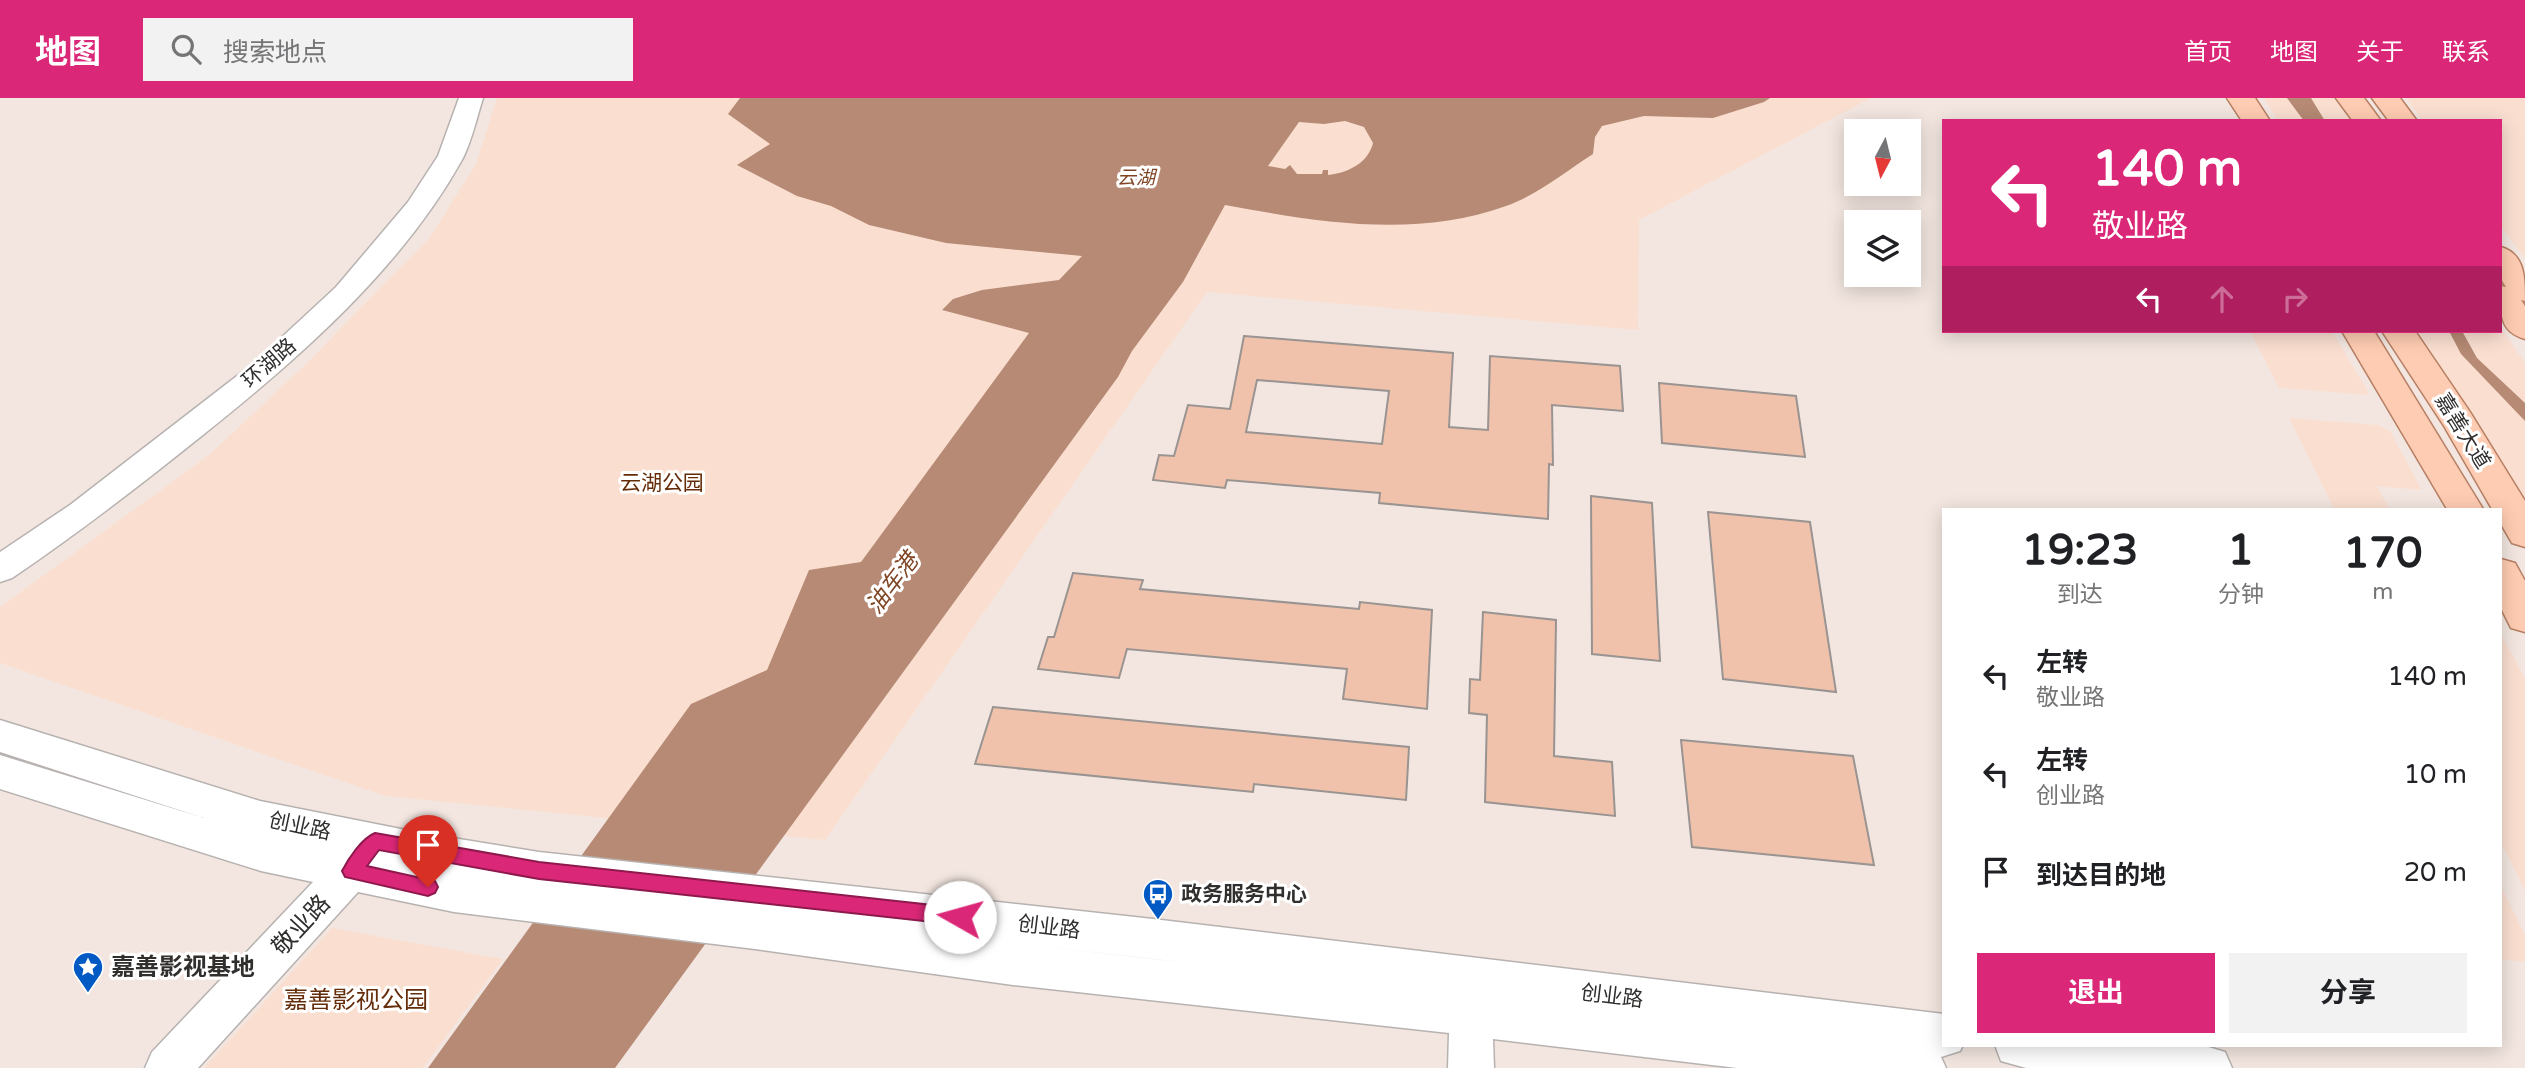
<!DOCTYPE html>
<html lang="zh">
<head>
<meta charset="utf-8">
<style>
	:root { --surface:#fff; --page:#f2f2f2; --text:#202124; --muted:#757577; --accent:#db2777 }
	body { margin:0; font-family:"Varela Round","Noto Sans SC",sans-serif; background:var(--page); color:var(--text); height:100vh; display:flex; flex-direction:column; font-size:26px; white-space:nowrap }
	* { box-sizing:border-box; margin:0 }
	p { font-size:23px; color:var(--muted) }
	.icon { flex:none; width:38px; height:38px; fill:none; stroke:currentColor; stroke-width:2; stroke-linecap:round; stroke-linejoin:round }
	.map { position:relative; flex:1; overflow:hidden }
	.drawer { position:absolute; left:1942px; top:410px; width:560px; height:539px; display:flex; flex-direction:column; background:var(--surface); border-radius:0px; box-shadow:0 4px 18px #0003 }
	.drawer>* { flex:none }
	.guide { position:absolute; left:1942px; top:21px; width:560px; height:214px; border-radius:0px; box-shadow:0 4px 18px #0003; background:#db2777; color:#fff; overflow:hidden }
	.needle { width:46px; rotate:187deg }
	.fabs { position:absolute; left:1844px; top:21px; display:grid; gap:14px }
	.fabs a { display:grid; place-items:center; width:77px; height:77px; border-radius:0px; background:var(--surface); box-shadow:0 4px 18px #0003; font-size:35px }
	.pin { position:absolute; display:grid; place-items:center; width:60px; height:60px; color:#fff; margin:-72px -30px; border-radius:50% 50% 50% 0; rotate:-45deg; box-shadow:0 0 7px #0007 }
	.pin .icon { rotate:45deg }
	.me { position:absolute; width:77px; margin:-38px; rotate:277deg; stroke-linejoin:round; filter:drop-shadow(0 0 5px #0008) }
	.turn { display:flex; align-items:center; gap:24px; height:147px; padding:0 35px; font-size:32px }
	.turn .icon { width:91px; height:91px; stroke-width:2.5 }
	.turn b { display:block; font-size:49px; line-height:60px }
	.lanes { display:flex; align-items:center; height:66px; padding:0 35px; background:#0003; justify-content:center; gap:35px; direction:ltr }
	.lanes .off { opacity:.35 }
	.eta { display:flex; justify-content:space-evenly; align-items:center; height:119px; text-align:center }
	.eta b { font-size:42px; font-weight:700; line-height:49px }
	.primary-button { display:flex; gap:14px; margin-top:auto; padding:14px 35px }
	.primary-button a { flex:1; height:80px; border-radius:0px; background:var(--accent); color:#fff; font-size:28px; font-weight:700; line-height:80px; text-align:center }
	.primary-button a+a { background:var(--page); color:var(--text) }
	ul { padding:0; list-style:none }
	li { display:flex; align-items:center; gap:21px; height:98px; padding:0 35px }
	li div { flex:1 }
	li b { display:block; font-size:26px }
	li em { font-style:normal }
	header { display:flex; align-items:center; gap:42px; box-sizing:border-box; height:98px; padding:0 35px; background:var(--accent); color:#fff }
	header strong { font-size:33px }
	nav { display:flex; gap:38px; margin-inline-start:auto; font-size:24px }
	.search { width:490px; height:63px; background:var(--page); display:flex; align-items:center; gap:18px; box-sizing:border-box; padding:0 24px; border-radius:0px; color:var(--muted); font-size:26px }
	.map>svg:first-child { display:block }
	.built { fill:#f3e6e0; fill-rule:evenodd }
	.green { fill:#fadfd1 }
	.water { fill:#b68a74; fill-rule:evenodd }
	.building { fill:#f1c2ab; stroke:#999492; stroke-width:2; fill-rule:evenodd }
	.lines { fill:none; stroke-linecap:round; stroke-linejoin:round }
	.minor-casing { stroke:#b7b2b0; stroke-width:3 }
	.major-casing { stroke:#b67f63; stroke-width:3 }
	.minor { fill:#fff; fill-rule:evenodd }
	.major { fill:#feccb2; fill-rule:evenodd }
	.route { fill:#db2777; stroke:#8e194d; stroke-width:2 }
	.labels { text-anchor:middle; stroke-width:6; stroke-linejoin:round; paint-order:stroke }
	.far-water-label { font-size:19px; font-style:italic; fill:#804525; stroke:#fff }
	.street-label { font-size:21px; fill:#302f2e; stroke:#fff }
	.park-label { font-size:21px; fill:#642c08; stroke:#fff }
	.poi-label { font-size:21px; font-weight:bold; fill:#302f2e; stroke:#fff; text-anchor:start }
	.water-label { font-size:23px; font-style:italic; fill:#804525; stroke:#fff }
	.near-street-label { font-size:24px; fill:#302f2e; stroke:#fff }
	.near-poi-label { font-size:24px; font-weight:bold; fill:#302f2e; stroke:#fff; text-anchor:start }
	.near-park-label { font-size:24px; fill:#642c08; stroke:#fff }
</style>
</head>
<body>
<header>
<strong>地图</strong>
<div class="search"><svg class="icon" aria-label="search" viewBox="0 0 24 24"><circle cx="10" cy="10" r="6"/><path d="M15 15l6 6"/></svg>搜索地点</div>
<nav><a>首页</a><a>地图</a><a>关于</a><a>联系</a></nav>
</header>
<div class="map">
<svg width="2525" height="970" viewBox="0 0 2525 970">
	<rect width="100%" height="100%" fill="#f9f4f1"/>
	<!-- built -->
	<path class="built" d="M0,0H2525V970H0ZM1944,23H2501V233H1944ZM1857,33H1909V86H1857ZM1857,124H1909V177H1857ZM1944,411H2501V947H1944Z"/>
	<!-- green -->
	<g class="green">
		<path d="M497,0H1871L1639,122L1638,232L1207,194L825,742L385,698L0,565V509L209,357L307,265L430,139L476,66Z"/>
		<path d="M2264,0H2338L2354,23H2278Z"/>
		<path d="M2406,0H2525V160L2501,128V23H2423Z"/>
		<path d="M2501,230L2525,265V408L2415,233H2501Z"/>
		<path d="M2250,233H2332L2370,297L2279,290Z"/>
		<path d="M2289,320L2378,327L2390,333L2422,392L2377,388L2389,411H2334Z"/>
		<path d="M2501,536L2525,580V793L2501,744Z"/>
		<path d="M2501,788L2525,837V864L2501,861Z"/>
		<path d="M332,830L503,861L423,970H204Z"/>
	</g>
	<!-- water -->
	<g class="water">
		<path d="M740,0H1770L1764,4L1713,20L1644,18L1602,28L1595,39L1593,56C1565,74 1537,97 1506,108C1415,141 1317,124 1225,107L1183,184L1132,253L1118,279L615,970H428L691,606L767,572L809,472L861,464L1029,235L942,212L953,201L982,192L1059,182L1082,158L946,145L869,127L831,108L797,98L737,67L770,46L728,16ZM1345,23L1364,29L1373,45C1368,65 1348,75 1328,77V72H1323L1322,76H1297L1290,67L1285,71L1268,68L1299,24L1324,26Z"/>
		<path d="M2287,0H2311L2325,23H2304Z"/>
		<path d="M2449,233H2462L2477,260L2525,305V323L2461,256Z"/>
	</g>
	<!-- building -->
	<g class="building">
		<path d="M1244,238L1453,255L1449,329L1488,332L1490,258L1620,268L1623,313L1552,307L1553,367L1549,366L1548,421L1379,405L1380,395L1227,382L1225,390L1153,382L1159,357L1174,358L1188,307L1230,311ZM1257,282L1389,293L1382,346L1246,334Z"/>
		<path d="M1659,285L1796,298L1805,359L1662,345Z"/>
		<path d="M1591,398L1652,405L1660,563L1592,556Z"/>
		<path d="M1708,414L1810,424L1836,594L1723,581Z"/>
		<path d="M1073,475L1143,482L1140,491L1359,511L1360,504L1432,512L1427,611L1343,601L1347,571L1127,551L1119,580L1038,571L1048,539H1054Z"/>
		<path d="M1483,514L1556,522L1554,658L1612,664L1615,718L1485,704L1487,617L1469,615L1470,581L1480,582Z"/>
		<path d="M993,609L1409,649L1406,702L1254,686L1253,694L975,666Z"/>
		<path d="M1681,642L1853,658L1874,767L1692,749Z"/>
	</g>
	<g class="lines">
		<!-- minor casing -->
		<g class="minor-casing">
			<g id="minor">
				<path d="M459,0H483C477,19 472,42 463,60C402,171 296,263 199,340C138,389 77,436 12,480L0,484V454L70,407L255,264L336,189L408,104L438,58Z"/>
				<path d="M0,622L260,703L416,734L539,754L1153,821L1944,916V947H1963L1960,953L1941,959L1946,970H1737L1493,941L1494,970H1448L1449,935L1013,887L755,851L454,814L358,794L198,970H145L152,954L313,784L261,773L0,691V657L204,720L0,654ZM926,835L1153,861L1189,865Z"/>
				<path d="M1995,947H2202L2225,954L2232,970H2026L2001,963Z"/>
			</g>
		</g>
		<!-- major casing -->
		<g class="major-casing">
			<g id="major">
				<path d="M2227,0H2255L2270,23H2242Z"/>
				<path d="M2336,0H2364L2381,23H2353Z"/>
				<path d="M2372,0H2400L2417,23H2389Z"/>
				<path d="M2501,149C2525,156 2525,180 2525,203L2521,202L2525,208V241C2497,233 2501,212 2501,188L2506,189L2501,181Z"/>
				<path d="M2342,233H2374L2483,411H2447Z"/>
				<path d="M2382,233H2415L2470,314L2525,403V449L2512,445L2501,426V411H2492L2444,328Z"/>
				<path d="M2501,461L2515,465L2525,483V534L2511,530L2501,510Z"/>
			</g>
		</g>
		<!-- minor -->
		<use href="#minor" class="minor"/>
		<!-- major -->
		<use href="#major" class="major"/>
	</g>
	<!-- route -->
	<path class="route" d="M375,735L539,764L960,810L967,812L969,819L967,825L960,827L539,781L379,752L367,768L435,783L438,789L435,795L428,798L345,779L342,773C348,761 362,740 375,735Z"/>
	<!-- icons -->
	<defs>
		<g id="bus-pin" transform="scale(1.575)"><path d="M0 17L-7.5 6A9.5 9.5 0 1 1 7.5 6Z" fill="#015ac3" stroke="#fff"/><path d="M-5-6H5V4H4V6H2V4H-2V6H-4V4H-5ZM-3.5-4V0h7V-4ZM-3.5 1.2v1.5H-2V1.2ZM2 1.2v1.5H3.5V1.2Z" fill="#fff"/></g>
		<g id="sight-pin" transform="scale(1.575)"><path d="M0 17L-7.5 6A9.5 9.5 0 1 1 7.5 6Z" fill="#015ac3" stroke="#fff"/><path d="M0-6L1.8-2.2L6-1.7L2.9 1.2L3.7 5.4L0 3.3L-3.7 5.4L-2.9 1.2L-6-1.7L-1.8-2.2Z" fill="#fff"/></g>
	</defs>
	<g fill-rule="evenodd">
		<use href="#bus-pin" x="1158" y="796"/>
		<use href="#sight-pin" x="88" y="869"/>
	</g>
	<g class="labels">
		<!-- far-water labels -->
		<g class="far-water-label">
			<text x="1136" y="86">云湖</text>
		</g>
		<!-- street labels -->
		<g class="street-label">
			<text transform="translate(269 265) rotate(-41)" y="7">环湖路</text>
			<text transform="translate(2463 333) rotate(58)" y="7">嘉善大道</text>
			<text transform="translate(300 728) rotate(12)" y="7">创业路</text>
			<text transform="translate(1049 829) rotate(7)" y="7">创业路</text>
			<text transform="translate(1612 898) rotate(7)" y="7">创业路</text>
		</g>
		<!-- park labels -->
		<g class="park-label">
			<text x="662" y="392">云湖公园</text>
		</g>
		<!-- poi labels -->
		<g class="poi-label">
			<text x="1181" y="803">政务服务中心</text>
		</g>
		<!-- water labels -->
		<g class="water-label">
			<text transform="translate(892 485) rotate(-53)" y="8">油车港</text>
		</g>
		<!-- near-street labels -->
		<g class="near-street-label">
			<text transform="translate(301 827) rotate(-47)" y="8">敬业路</text>
		</g>
		<!-- near-poi labels -->
		<g class="near-poi-label">
			<text x="111" y="877">嘉善影视基地</text>
		</g>
		<!-- near-park labels -->
		<g class="near-park-label">
			<text x="356" y="910">嘉善影视公园</text>
		</g>
	</g>
</svg>
<div class="fabs">
<a><svg class="needle" viewBox="-14 -14 28 28"><path d="M0-13l5 13h-10z" fill="#e53935"/><path d="M0 13l5-13h-10z" fill="#757577"/></svg></a>
<a><svg class="icon" aria-label="layers" viewBox="0 0 24 24"><path d="M12 4l9 5-9 5-9-5zM3 14l9 5 9-5"/></svg></a>
</div>
<div class="pin" style="left:428px;top:789px;background:#d93025"><svg class="icon" aria-label="arrive" viewBox="0 0 24 24"><path d="M6 21V4h12l-3 4 3 4H6"/></svg></div>
<svg class="me" style="left:960px;top:819px" viewBox="-20 -20 40 40"><circle r="19" fill="#fff"/><path d="M0-13L10 11 0 6-10 11z" fill="#db2777"/></svg>
<div class="guide">
<div class="turn"><svg class="icon" aria-label="left" viewBox="0 0 24 24"><path d="M17 20v-9H6M10 6l-5 5 5 5"/></svg><div><b>140 m</b>敬业路</div></div>
<div class="lanes"><svg class="icon" aria-label="left" viewBox="0 0 24 24"><path d="M17 20v-9H6M10 6l-5 5 5 5"/></svg><svg class="icon off" aria-label="ahead" viewBox="0 0 24 24"><path d="M12 20V5M6 11l6-6 6 6"/></svg><svg class="icon off" aria-label="right" viewBox="0 0 24 24"><path d="M7 20v-9h11M14 6l5 5-5 5"/></svg></div>
</div>
<section class="drawer">
<div class="eta">
<div><b>19:23</b><p>到达</p></div>
<div><b>1</b><p>分钟</p></div>
<div><b>170</b><p>m</p></div>
</div>
<ul>
<li><svg class="icon" aria-label="left" viewBox="0 0 24 24"><path d="M17 20v-9H6M10 6l-5 5 5 5"/></svg><div><b>左转</b><p>敬业路</p></div><em>140 m</em></li>
<li><svg class="icon" aria-label="left" viewBox="0 0 24 24"><path d="M17 20v-9H6M10 6l-5 5 5 5"/></svg><div><b>左转</b><p>创业路</p></div><em>10 m</em></li>
<li><svg class="icon" aria-label="arrive" viewBox="0 0 24 24"><path d="M6 21V4h12l-3 4 3 4H6"/></svg><div><b>到达目的地</b></div><em>20 m</em></li>
</ul>
<div class="primary-button"><a>退出</a><a>分享</a></div>
</section>
</div>
</body>
</html>
